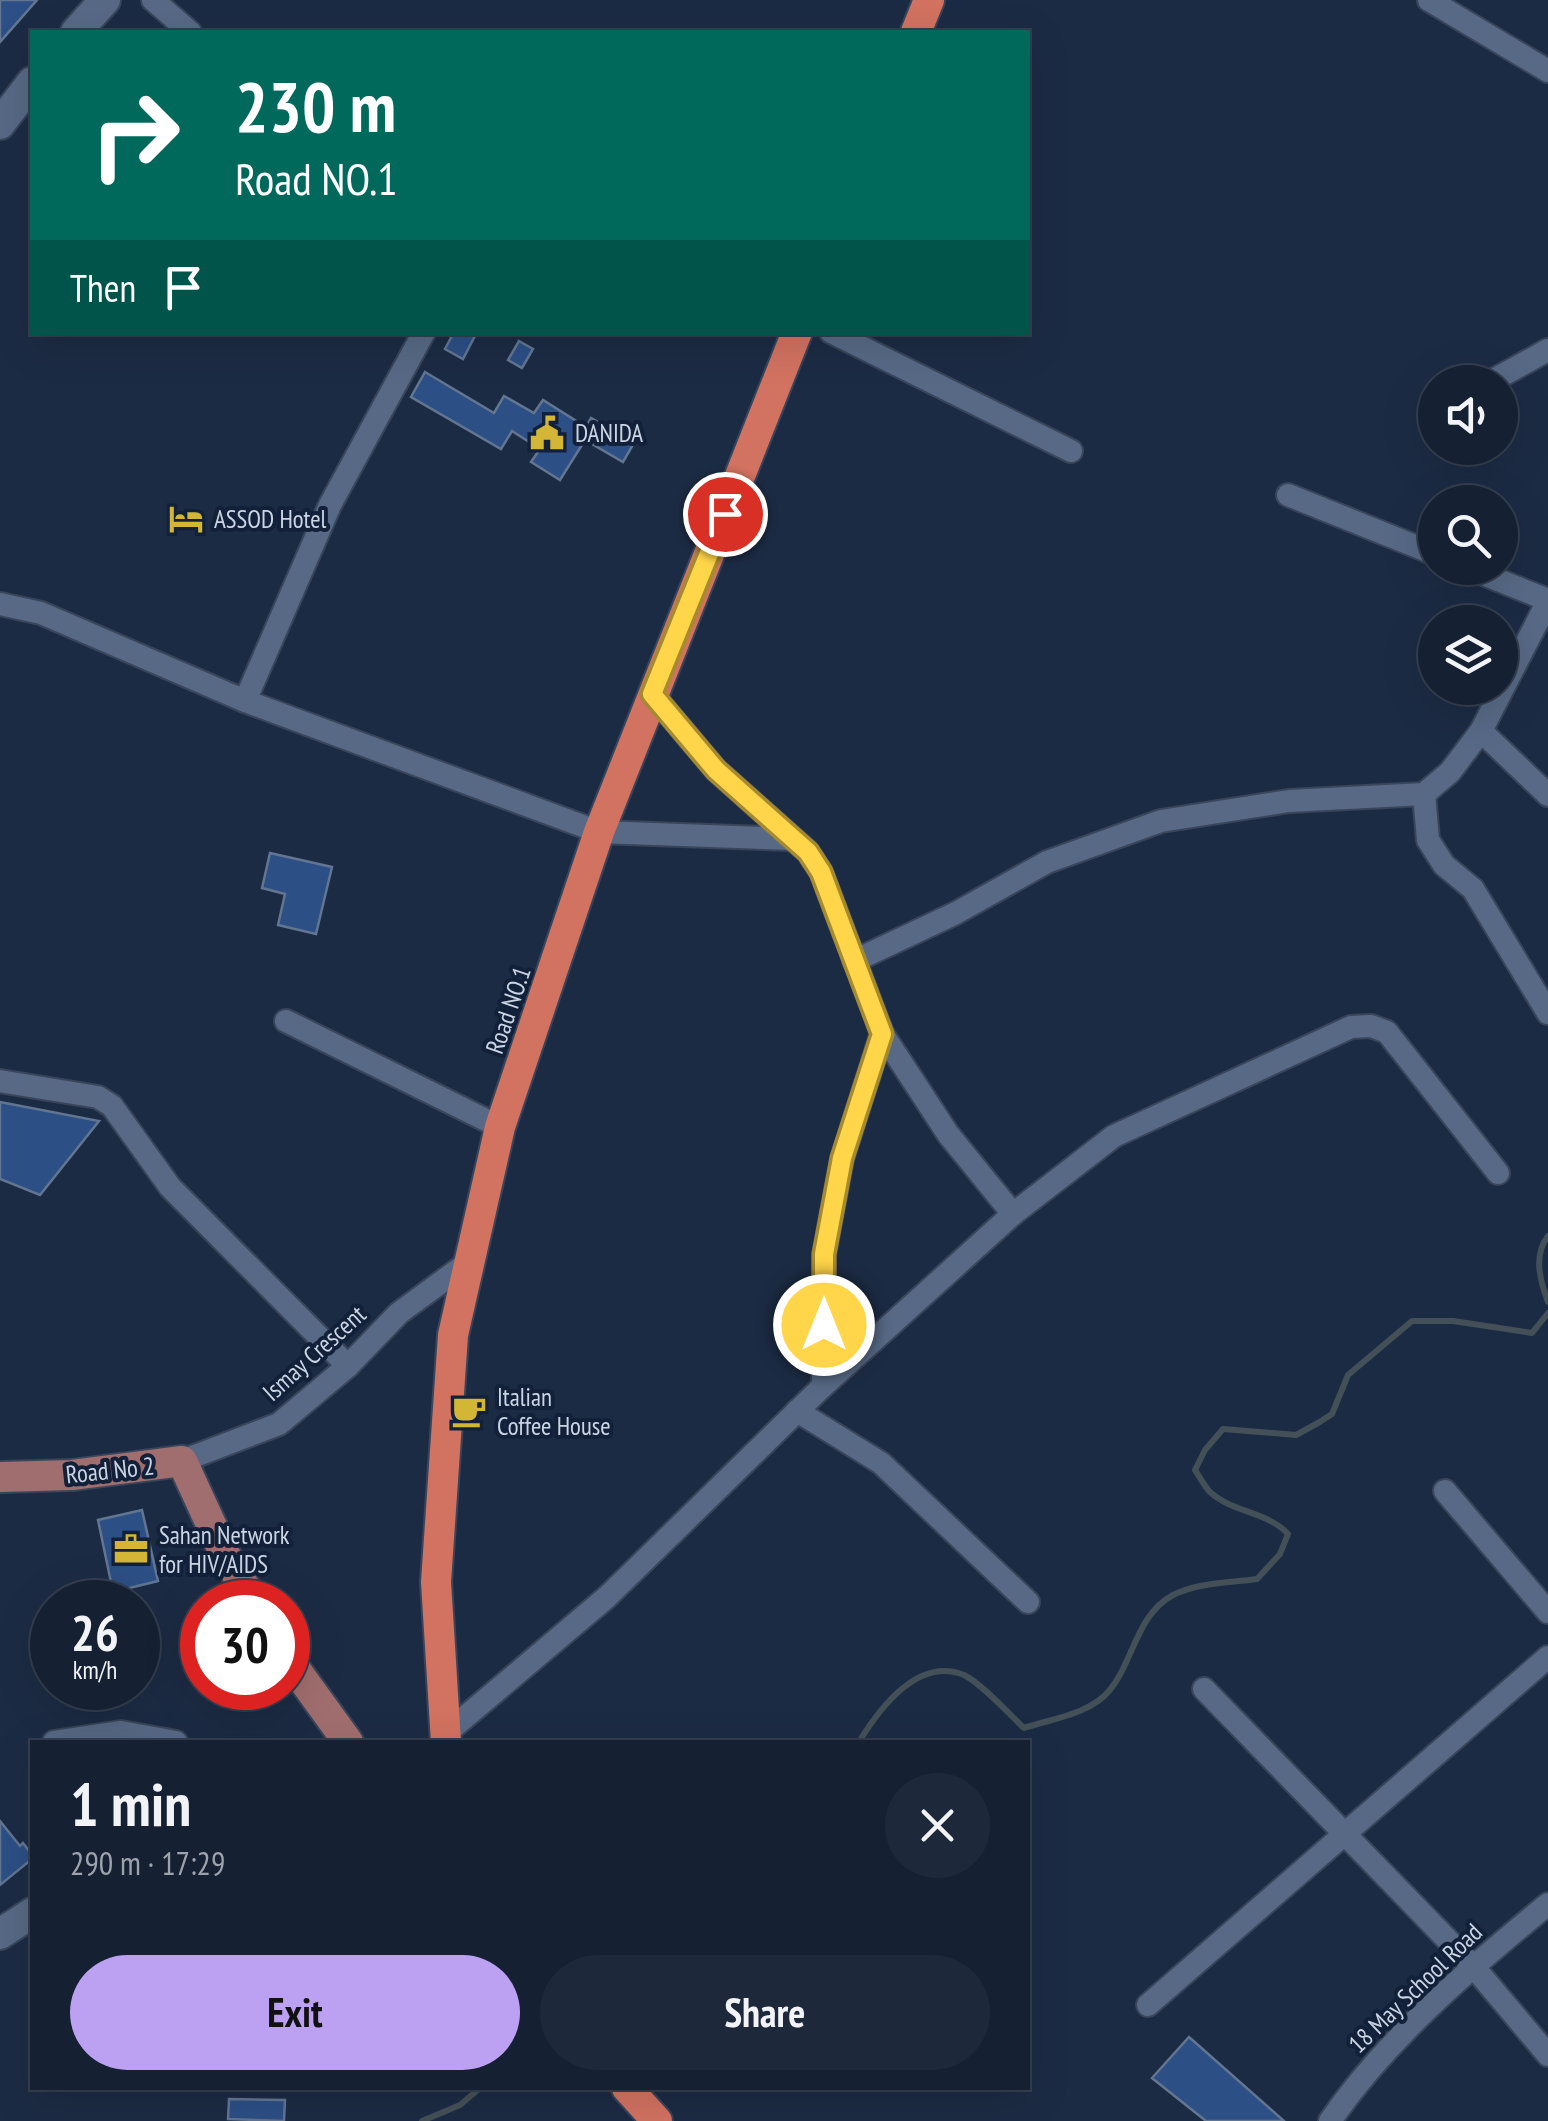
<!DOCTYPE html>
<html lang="en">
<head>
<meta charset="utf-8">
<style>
	:root { --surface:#152033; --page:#1e283b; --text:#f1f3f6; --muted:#9da3ac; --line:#343e4e; --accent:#bca0f2 }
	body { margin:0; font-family:"PT Sans Narrow",sans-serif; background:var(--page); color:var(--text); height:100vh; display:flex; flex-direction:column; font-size:38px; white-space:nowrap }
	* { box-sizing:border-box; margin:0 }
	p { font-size:32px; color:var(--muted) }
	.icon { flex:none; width:55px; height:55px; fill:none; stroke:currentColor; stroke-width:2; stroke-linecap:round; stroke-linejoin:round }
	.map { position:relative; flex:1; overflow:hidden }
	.panel { position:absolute; left:30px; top:1740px; width:1000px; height:350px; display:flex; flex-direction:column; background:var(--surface); border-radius:0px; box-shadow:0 10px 40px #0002,0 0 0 2px var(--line) }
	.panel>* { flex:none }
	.top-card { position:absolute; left:30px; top:30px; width:1000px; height:305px; border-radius:0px; box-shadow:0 10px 40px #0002,0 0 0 2px var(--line); background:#00695c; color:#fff; overflow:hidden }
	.fabs { position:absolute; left:1418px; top:365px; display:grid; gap:20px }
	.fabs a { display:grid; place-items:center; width:100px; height:100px; border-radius:50%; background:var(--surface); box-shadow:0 10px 40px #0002,0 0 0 2px var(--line); font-size:50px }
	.speed { position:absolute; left:30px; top:1580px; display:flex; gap:20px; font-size:50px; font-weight:700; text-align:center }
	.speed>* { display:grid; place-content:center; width:130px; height:130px; border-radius:50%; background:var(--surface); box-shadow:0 10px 40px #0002,0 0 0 2px var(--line); line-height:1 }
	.speed small { font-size:25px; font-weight:400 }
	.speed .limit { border:15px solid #d22; background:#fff; color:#111 }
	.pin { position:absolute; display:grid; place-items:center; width:85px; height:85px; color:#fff; margin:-42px; border:5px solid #fff; border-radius:50%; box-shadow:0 2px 10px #0007 }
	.me { position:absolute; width:110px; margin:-55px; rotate:0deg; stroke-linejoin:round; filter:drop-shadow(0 0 8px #0008) }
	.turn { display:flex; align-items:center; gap:35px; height:210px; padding:0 40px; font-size:45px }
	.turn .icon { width:130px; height:130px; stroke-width:2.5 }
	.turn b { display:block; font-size:70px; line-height:85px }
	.then { display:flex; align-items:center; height:95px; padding:0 40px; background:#0003; gap:20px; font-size:38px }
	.round { display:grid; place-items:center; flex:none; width:105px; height:105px; border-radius:52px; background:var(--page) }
	.headline { display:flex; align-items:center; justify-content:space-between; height:170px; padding:0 40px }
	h1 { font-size:60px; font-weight:600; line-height:75px }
	.primary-button { display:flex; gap:20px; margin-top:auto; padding:20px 40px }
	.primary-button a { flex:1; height:115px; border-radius:60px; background:var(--accent); color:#111; font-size:40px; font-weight:600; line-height:115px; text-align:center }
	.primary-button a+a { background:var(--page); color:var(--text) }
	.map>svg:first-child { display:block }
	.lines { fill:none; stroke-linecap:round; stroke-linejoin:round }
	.stream { stroke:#445057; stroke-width:6 }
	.building { fill:#2c4f85; stroke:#627591; stroke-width:2.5 }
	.street-casing { stroke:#38455a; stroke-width:26 }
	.secondary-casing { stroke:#38455a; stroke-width:34 }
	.primary-casing { stroke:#38455a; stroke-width:34 }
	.highway-casing { stroke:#38455a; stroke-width:34 }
	.street { stroke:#576985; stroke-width:22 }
	.secondary { stroke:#576985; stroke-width:30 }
	.primary { stroke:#a16e6f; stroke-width:30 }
	.highway { stroke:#d27261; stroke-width:30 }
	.route-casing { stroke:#a68a30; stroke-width:25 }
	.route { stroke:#ffd54a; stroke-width:18 }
	.labels { text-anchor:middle; stroke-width:8; stroke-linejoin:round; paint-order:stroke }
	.poi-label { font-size:25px; fill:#cad4e4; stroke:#122139; text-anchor:start }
	.street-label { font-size:25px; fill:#cad4e4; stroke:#122139 }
</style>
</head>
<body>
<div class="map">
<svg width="1548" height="2121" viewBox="0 0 1548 2121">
	<rect width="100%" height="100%" fill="#1c2b44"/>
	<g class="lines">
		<!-- stream -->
		<g class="stream">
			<path d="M1548,1236C1533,1255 1540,1281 1548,1302"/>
			<path d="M859,1742C879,1709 918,1656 964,1675C981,1683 1009,1714 1024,1728C1051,1719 1090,1714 1109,1691C1134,1661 1136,1615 1173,1595C1199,1582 1230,1583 1257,1579L1280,1554L1288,1534C1267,1511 1232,1513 1209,1491C1204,1485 1199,1476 1195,1470L1205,1450L1223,1429L1296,1435L1318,1423L1332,1414L1348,1375L1412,1321H1453L1532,1333L1548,1313"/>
			<path d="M422,2121L460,2105L480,2088"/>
		</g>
	</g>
	<!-- building -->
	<g class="building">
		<path d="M0,0H37L0,42Z"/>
		<path d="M454,332H477L463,359L445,349Z"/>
		<path d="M519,341L533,349L522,368L508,360Z"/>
		<path d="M425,372L494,413L504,396L534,413L543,400L586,427L591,418L634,443L623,462L585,440L560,480L531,462L540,449L512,431L501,449L411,397Z"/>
		<path d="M270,853L332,867L316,934L278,925L285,894L262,888Z"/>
		<path d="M0,1102L99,1121L40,1195L0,1179Z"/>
		<path d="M142,1510L158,1581L113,1592L98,1520Z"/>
		<path d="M0,1821L20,1846L23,1843L32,1855V1859L0,1885Z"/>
		<path d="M1189,2037L1284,2121H1206L1152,2078Z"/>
		<path d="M229,2099L285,2100L284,2121L228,2119Z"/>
	</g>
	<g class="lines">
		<!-- street casing -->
		<g class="street-casing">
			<g id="street">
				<path d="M153,0L190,32"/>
				<path d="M1429,0L1548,71"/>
				<path d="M831,332L1071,451"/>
				<path d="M1490,382L1548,350"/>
				<path d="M1288,495L1435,554"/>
				<path d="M1468,568L1548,600"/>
				<path d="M0,604L41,613L245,701L599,832L792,839"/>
				<path d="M652,694L716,770L808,852L821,872L882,1033L948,1134L1013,1214"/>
				<path d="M245,701L330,505L424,332"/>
				<path d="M1481,731L1548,795"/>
				<path d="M1424,794L1428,840L1444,865L1473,889L1548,1013"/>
				<path d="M854,961L956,913L1047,862L1161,821L1289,801L1424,794L1450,772L1481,731L1548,601"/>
				<path d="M286,1021L500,1127"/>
				<path d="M0,1081L98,1097L112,1106L170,1187L348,1366"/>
				<path d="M823,1386L824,1255L842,1159L882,1033"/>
				<path d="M797,1411L881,1463L1028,1602"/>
				<path d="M182,1461L279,1424L348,1366L399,1313L470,1261"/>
				<path d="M1445,1491L1548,1612"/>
				<path d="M1204,1689L1473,1966L1548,2055"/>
				<path d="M444,1735L607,1597L823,1386L1013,1214L1114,1136L1351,1027L1371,1026L1387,1032L1498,1173"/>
				<path d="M54,1742L121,1732L176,1742"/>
				<path d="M1148,2005L1548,1657"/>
				<path d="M1330,2121C1388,2037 1470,1968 1548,1904"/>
			</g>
		</g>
		<!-- secondary casing -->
		<g class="secondary-casing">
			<g id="secondary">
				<path d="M76,32L105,0"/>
				<path d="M0,124L32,82"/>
				<path d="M0,1934L32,1913"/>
			</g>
		</g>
		<!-- primary casing -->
		<g class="primary-casing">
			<g id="primary">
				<path d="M0,1477L72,1475L182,1461L225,1555L254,1602"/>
				<path d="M288,1659L348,1742"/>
			</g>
		</g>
		<!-- highway casing -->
		<g class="highway-casing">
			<g id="highway">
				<path d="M916,32L929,0"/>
				<path d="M446,1742L436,1582L453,1335L500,1127L599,832L797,332"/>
				<path d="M627,2088L657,2121"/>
			</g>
		</g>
		<!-- street -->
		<use href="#street" class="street"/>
		<!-- secondary -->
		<use href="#secondary" class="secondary"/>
		<!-- primary -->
		<use href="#primary" class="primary"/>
		<!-- highway -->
		<use href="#highway" class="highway"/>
	</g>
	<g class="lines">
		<!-- route casing -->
		<g class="route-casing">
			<path id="route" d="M725,514L652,694L716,770L808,852L821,872L882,1034L842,1158L824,1254V1325"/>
		</g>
		<!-- route -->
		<use href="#route" class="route"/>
	</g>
	<!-- icons -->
	<defs>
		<g id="civic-bare" transform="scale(2.7)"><path d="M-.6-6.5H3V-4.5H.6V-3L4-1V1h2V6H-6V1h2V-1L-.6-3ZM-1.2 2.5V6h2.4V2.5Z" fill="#d3b635" stroke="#122139" stroke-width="2.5" paint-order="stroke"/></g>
		<g id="hotel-bare" transform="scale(2.7)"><path d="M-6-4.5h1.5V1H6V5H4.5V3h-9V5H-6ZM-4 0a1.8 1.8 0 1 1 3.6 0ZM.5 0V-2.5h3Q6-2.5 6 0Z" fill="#d3b635" stroke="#122139" stroke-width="2.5" paint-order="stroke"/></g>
		<g id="cafe-bare" transform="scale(2.7)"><path d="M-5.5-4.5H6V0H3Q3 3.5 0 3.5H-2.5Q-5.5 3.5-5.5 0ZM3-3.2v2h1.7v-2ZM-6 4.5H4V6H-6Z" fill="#d3b635" stroke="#122139" stroke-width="2.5" paint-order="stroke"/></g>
		<g id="office-bare" transform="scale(2.7)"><path d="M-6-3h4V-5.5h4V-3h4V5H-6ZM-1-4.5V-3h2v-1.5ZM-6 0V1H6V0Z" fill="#d3b635" stroke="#122139" stroke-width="2.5" paint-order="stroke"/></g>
	</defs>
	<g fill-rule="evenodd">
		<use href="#civic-bare" x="547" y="433"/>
		<use href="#hotel-bare" x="186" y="519"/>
		<use href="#cafe-bare" x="469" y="1411"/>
		<use href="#office-bare" x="131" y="1549"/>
	</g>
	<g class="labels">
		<!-- poi labels -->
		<g class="poi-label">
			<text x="575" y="442">DANIDA</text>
			<text x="214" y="528">ASSOD Hotel</text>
			<text x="497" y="1406">Italian<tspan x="497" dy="29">Coffee House</tspan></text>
			<text x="159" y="1544">Sahan Network<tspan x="159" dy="29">for HIV/AIDS</tspan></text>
		</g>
		<!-- street labels -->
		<g class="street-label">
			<text transform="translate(508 1010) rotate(-71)" y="9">Road NO.1</text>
			<text transform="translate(314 1353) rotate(-42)" y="9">Ismay Crescent</text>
			<text transform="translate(110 1470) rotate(-6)" y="9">Road No 2</text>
			<text transform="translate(1415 1988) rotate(-44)" y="9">18 May School Road</text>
		</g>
	</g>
</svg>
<div class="fabs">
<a><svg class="icon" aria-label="sound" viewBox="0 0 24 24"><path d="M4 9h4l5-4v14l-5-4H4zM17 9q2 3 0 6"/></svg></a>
<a><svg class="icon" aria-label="search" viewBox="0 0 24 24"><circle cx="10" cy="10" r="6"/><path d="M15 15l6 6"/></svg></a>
<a><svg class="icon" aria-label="layers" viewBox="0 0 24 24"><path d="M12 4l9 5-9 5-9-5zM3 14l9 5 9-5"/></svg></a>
</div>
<div class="speed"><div>26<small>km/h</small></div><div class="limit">30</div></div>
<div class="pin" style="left:725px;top:514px;background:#d93025"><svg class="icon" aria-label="arrive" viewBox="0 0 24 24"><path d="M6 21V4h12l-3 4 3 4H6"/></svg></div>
<svg class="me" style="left:824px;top:1325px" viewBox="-20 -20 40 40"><circle r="17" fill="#ffd54a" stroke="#fff" stroke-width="3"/><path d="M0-11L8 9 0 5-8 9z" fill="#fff"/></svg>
<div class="top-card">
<div class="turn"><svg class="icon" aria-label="right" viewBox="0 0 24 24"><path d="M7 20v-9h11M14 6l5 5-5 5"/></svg><div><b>230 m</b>Road NO.1</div></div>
<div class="then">Then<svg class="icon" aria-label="arrive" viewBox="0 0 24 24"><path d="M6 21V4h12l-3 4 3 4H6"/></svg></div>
</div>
<section class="panel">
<div class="headline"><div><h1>1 min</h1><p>290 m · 17:29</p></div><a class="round"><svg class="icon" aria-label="close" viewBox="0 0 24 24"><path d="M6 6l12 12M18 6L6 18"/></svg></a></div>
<div class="primary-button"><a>Exit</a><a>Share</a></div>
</section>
</div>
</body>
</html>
